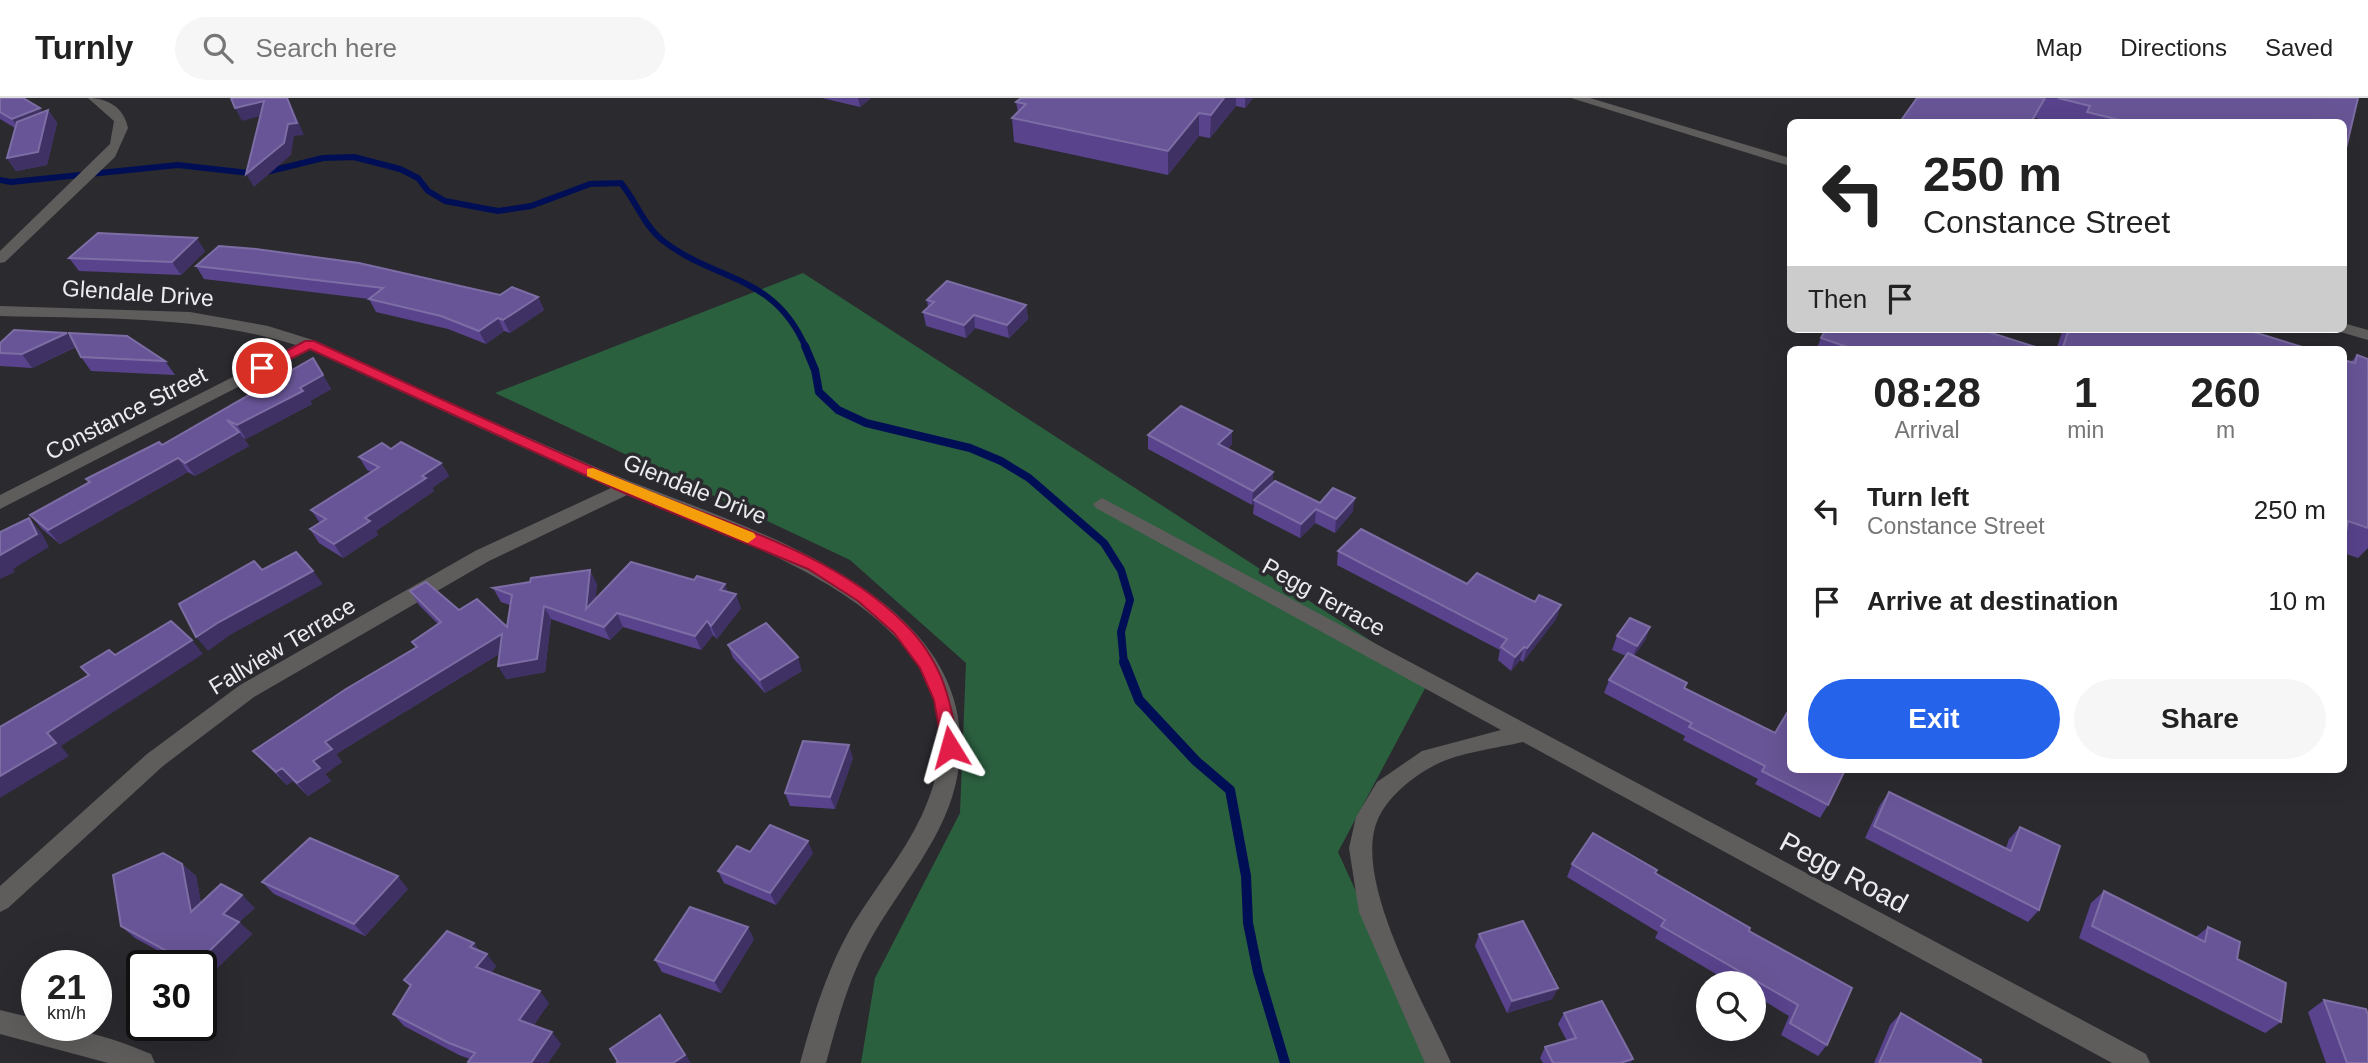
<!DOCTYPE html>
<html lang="en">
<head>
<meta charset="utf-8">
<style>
	:root { --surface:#fff; --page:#f6f6f6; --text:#222; --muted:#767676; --line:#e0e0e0; --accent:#2563eb }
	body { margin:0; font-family:Helvetica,sans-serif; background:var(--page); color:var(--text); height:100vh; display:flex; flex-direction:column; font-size:26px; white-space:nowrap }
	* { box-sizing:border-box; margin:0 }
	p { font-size:23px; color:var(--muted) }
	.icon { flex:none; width:38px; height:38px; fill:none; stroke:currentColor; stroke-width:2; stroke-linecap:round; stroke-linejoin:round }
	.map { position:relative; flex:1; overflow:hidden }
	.panel { position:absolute; left:1787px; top:248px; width:560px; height:427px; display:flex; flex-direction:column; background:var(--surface); border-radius:10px; box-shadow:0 7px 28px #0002 }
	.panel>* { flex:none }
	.banner { position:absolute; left:1787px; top:21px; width:560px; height:214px; border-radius:10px; box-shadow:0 7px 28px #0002; background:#fff; color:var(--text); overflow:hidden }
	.buttons { position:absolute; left:1696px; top:873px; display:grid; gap:14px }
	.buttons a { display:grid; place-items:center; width:70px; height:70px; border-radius:50%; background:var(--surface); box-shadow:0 7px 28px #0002; font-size:35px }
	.speed { position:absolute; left:21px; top:852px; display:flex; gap:14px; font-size:35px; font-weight:700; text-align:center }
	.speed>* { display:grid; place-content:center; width:91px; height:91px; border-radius:50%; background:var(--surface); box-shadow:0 7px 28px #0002; line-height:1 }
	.speed small { font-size:18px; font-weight:400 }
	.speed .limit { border:4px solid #111; border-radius:10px; background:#fff; color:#111 }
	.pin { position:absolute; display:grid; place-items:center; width:60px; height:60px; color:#fff; margin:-30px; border:4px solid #fff; border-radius:50%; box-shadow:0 2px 7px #0007 }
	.me { position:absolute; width:77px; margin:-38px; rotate:352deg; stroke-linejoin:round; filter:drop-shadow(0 0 5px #0008) }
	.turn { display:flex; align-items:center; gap:24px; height:147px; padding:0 21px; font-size:32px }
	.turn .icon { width:91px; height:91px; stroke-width:2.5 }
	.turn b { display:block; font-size:49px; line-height:60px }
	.then { display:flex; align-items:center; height:66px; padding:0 21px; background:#0003; gap:14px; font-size:26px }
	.eta { display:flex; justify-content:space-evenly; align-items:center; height:119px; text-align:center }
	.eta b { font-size:42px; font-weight:700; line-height:49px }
	.action { display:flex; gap:14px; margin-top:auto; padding:14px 21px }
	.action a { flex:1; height:80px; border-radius:42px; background:var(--accent); color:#fff; font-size:28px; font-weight:700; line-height:80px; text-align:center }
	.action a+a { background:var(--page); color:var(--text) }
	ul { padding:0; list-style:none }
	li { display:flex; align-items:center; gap:21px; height:91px; padding:0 21px }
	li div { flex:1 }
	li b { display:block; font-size:26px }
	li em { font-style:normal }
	header { display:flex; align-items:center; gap:42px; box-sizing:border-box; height:98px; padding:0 35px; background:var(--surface); border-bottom:2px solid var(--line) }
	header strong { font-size:33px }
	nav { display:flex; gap:38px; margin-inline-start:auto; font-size:24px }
	.search { width:490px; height:63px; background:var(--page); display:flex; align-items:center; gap:18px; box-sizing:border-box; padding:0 24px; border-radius:38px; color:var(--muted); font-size:26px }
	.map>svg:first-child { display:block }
	.green { fill:#2b603f }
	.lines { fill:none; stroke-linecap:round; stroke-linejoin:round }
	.stream-far2 { stroke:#000f55; stroke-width:6 }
	.stream-far1 { stroke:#000f55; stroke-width:8 }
	.stream { stroke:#000f55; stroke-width:10 }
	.minor { fill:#5f5d5c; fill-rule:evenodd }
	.wall { fill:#58438c }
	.shaded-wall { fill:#3f3163 }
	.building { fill:#685597; stroke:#7d6da5; stroke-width:2 }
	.route { fill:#e11d48; stroke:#92132f; stroke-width:2 }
	.slow { fill:#f59e0b }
	.labels { text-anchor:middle; stroke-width:7; stroke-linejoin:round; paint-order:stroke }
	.street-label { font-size:23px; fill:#ececef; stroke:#2b2a2f }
	.near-street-label { font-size:28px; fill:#ececef; stroke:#2b2a2f }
</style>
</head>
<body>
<header>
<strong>Turnly</strong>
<div class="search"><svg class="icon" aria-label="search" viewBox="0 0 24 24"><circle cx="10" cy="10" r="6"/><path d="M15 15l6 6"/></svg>Search here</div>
<nav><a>Map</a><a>Directions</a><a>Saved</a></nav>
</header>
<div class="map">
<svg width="2368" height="965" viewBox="0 0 2368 965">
	<rect width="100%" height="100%" fill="#2b2a2f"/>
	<!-- green -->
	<path class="green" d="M803,175L1430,581L1338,754L1434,965H861L875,880L960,715L966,565L850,462L495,295Z"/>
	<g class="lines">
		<!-- stream-far2 -->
		<path class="stream-far2" d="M0,82L11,84L178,67L258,76L323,60L354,59L400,71L418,80L428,93L445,103L498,113L531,108L590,86L621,85C636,103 643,126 662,142C717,185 774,175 806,250"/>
		<!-- stream-far1 -->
		<path class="stream-far1" d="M805,248L815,272L819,294L838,312L866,325L970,350L1001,363L1029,380L1104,445L1121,472L1130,502L1121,534L1124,566"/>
		<!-- stream -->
		<path class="stream" d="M1124,564L1139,602L1196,663L1230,692L1246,778L1248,825L1258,874L1285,965"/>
		<!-- minor -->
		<g class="minor">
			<path d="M88,0C107,0 124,9 128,30L115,59L5,164L0,165V153L110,46L114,23Z"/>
			<path d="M1571,0H1590L1790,60V68Z"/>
			<path d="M0,208L190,214L268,228L316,243C408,285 500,328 593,368C720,424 988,487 958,674C948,739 898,790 868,846C848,883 837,924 826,965H800C813,917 828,869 853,826C875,790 903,757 921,719C1012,526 756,450 627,397L489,463L254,599L163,668L8,810L0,814V788L147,656L240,587L475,453L611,390L310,252L0,411V397L296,247C200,217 99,221 0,218Z"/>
			<path d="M2343,225L2368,232V242L2337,233L2336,231H2343Z"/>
			<path d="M1102,400L2146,956L2150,965H2112L1523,644C1497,650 1458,655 1435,667C1414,678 1388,698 1378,721C1351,781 1426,907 1451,965H1425L1359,814L1349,750L1356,719L1377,684L1422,653L1501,632L1096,410L1093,406Z"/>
			<path d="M0,912L37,921V928C76,928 115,941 151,956L155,965H108L0,936Z"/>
		</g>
	</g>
	<!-- wall -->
	<g class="wall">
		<path d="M0,0L43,14L48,12L57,25L47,67L16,73L7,60L15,30L0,21Z"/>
		<path d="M822,0H871L860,9Z"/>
		<path d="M1021,0H1253L1245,10L1236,8L1210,40L1199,38L1168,77L1014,44L1012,20L1018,15L1016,4Z"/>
		<path d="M1917,0H2358L2343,24H2050L2035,20L2033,24H1900Z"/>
		<path d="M205,153L181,177L79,173L69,160Z"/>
		<path d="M196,168L500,197L538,199L544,212L510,235L504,233L486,246L448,231L376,214L369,201L204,181Z"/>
		<path d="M927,202L1026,207L1028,221L1009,240L975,230L966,240L926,228L923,214L928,210Z"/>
		<path d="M2063,231H2244L2312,252H2056Z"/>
		<path d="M1821,240L2045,252H1816Z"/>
		<path d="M73,243L165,263L175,277L91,273L81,259L76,249L32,270L0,268V245Z"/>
		<path d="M2357,257L2368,261V450L2358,460L2343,455V262L2351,264Z"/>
		<path d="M313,260L331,291L310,303L312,306L246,341L243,339L249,348L195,378L188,374L60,446L42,431L30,417L89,385L86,381L162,347Z"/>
		<path d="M1232,333V346L1227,351L1273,374V384L1320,405L1353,413L1335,435L1315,425L1300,440L1253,416L1254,405L1252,407L1148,351V337Z"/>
		<path d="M391,351L441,365L449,378L432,390L434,393L376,433L378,437L343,460L319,445L310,431L320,425L311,412L371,374L367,372L359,359Z"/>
		<path d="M1338,453L1535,504L1561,507L1556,521L1523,564L1520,562L1511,573L1498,562L1500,552L1337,467Z"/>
		<path d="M597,486L595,502L728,494L741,510L717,541L713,537L701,552L623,529L610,542L551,521L545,574L506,581L499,556L336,656L342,664L325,676L331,683L308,698L293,683L287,687L253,653L416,549L412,544L438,526L419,507L410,493L507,529L510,507L501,504L493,490Z"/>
		<path d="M1650,529L1645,542L1634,558L1687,585L1685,590L1828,707L1820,720L1755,686L1758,681L1683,642L1685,638L1604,595L1609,582L1626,558L1612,552L1617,538Z"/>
		<path d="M728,547L802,573L765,595L733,560Z"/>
		<path d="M853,660L835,711L790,708L785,695Z"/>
		<path d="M1889,694L2006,750L2009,741L2020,729L2039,812L2028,824L1865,740L1880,707Z"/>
		<path d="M813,755L776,807L724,785L718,773Z"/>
		<path d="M182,766L196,778L201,805L255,810L239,824L252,836L207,880L201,877V868H186L135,840L121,828Z"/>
		<path d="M1572,766L1655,776L1749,833L1827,947L1818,958L1781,937L1789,918L1754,897V886H1733L1655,840L1658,834L1567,779Z"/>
		<path d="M262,784L408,791L365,838L274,796Z"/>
		<path d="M2104,793L2196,839L2208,829L2281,924L2265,935L2079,840L2091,805Z"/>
		<path d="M1479,836L1558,890L1552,901L1507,915L1475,848Z"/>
		<path d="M754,841L721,895L662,874L655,862Z"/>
		<path d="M481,854L496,868L491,875L549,905L533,928L561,946L548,965H469L468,964L470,961L459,957L404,928L393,916L410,889L404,882Z"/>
		<path d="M2324,902L2368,965H2326L2308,914Z"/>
		<path d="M1564,915L1633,961L1630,965H1543L1540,960L1545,949L1567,943L1558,926Z"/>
		<path d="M1901,915L1980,964L1982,965H1874L1890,927Z"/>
	</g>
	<!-- shaded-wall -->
	<g class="shaded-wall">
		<path d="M287,0H288L304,37L294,38L291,57L254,89L246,76Z"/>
		<path d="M858,0H871L860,9Z"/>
		<path d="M1224,0H1236V8L1210,40L1211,17Z"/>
		<path d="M1245,0H1253L1245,10Z"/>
		<path d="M264,3L271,15L242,23L235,10Z"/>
		<path d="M40,10L46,20L48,12L57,25L47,67L16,73L7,60L21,34L12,21Z"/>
		<path d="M1199,15V38L1168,77V53Z"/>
		<path d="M197,140L205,153L181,177L172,164Z"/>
		<path d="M538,199L544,212L510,235L503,222Z"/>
		<path d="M1026,207L1028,221L1009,240L1007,227Z"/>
		<path d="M974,217L975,230L966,240L964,227Z"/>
		<path d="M498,220L504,233L486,246L479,233Z"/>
		<path d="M67,235L77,248L32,270L22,256Z"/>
		<path d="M313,260L331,291L310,303L312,306L246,341L237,327L300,290Z"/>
		<path d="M1232,333V346L1217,360L1218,346Z"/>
		<path d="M239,334L249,348L195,378L185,365Z"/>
		<path d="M178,360L188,374L60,446L48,432Z"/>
		<path d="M441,365L449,378L432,390L434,393L376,433L378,437L343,460L334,446L365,420Z"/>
		<path d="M1273,374V388L1254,402V405L1252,407L1253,393Z"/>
		<path d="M1355,400L1353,413L1335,435L1336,421Z"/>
		<path d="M1316,411L1315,425L1300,440L1301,426Z"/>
		<path d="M29,420L41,434L49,449L13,471L15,474L0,481V457Z"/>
		<path d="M590,472L597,486L593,524L586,511Z"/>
		<path d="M313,473L323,486L230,537L208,553L196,539L219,524Z"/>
		<path d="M725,486L730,499L720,492Z"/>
		<path d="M736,496L741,510L717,541L711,528Z"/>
		<path d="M1561,507L1556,521L1523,564L1527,550Z"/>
		<path d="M544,508L551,521L545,574L506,581L498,568Z"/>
		<path d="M617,515L623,529L610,542L604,529Z"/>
		<path d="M707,523L713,537L701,552L695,538Z"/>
		<path d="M1650,529L1645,542L1632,561L1637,548Z"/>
		<path d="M502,536L510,549L336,656L342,664L325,676L331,683L308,698L297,685L325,644Z"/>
		<path d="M192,542L203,556L61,648L69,658L0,700V678L47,635Z"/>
		<path d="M1524,549L1520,562L1511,573L1515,559Z"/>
		<path d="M798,559L802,573L765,595L760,582Z"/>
		<path d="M849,647L853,660L835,711L830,699Z"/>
		<path d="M282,670L293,683L287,687L276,674Z"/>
		<path d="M808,743L813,755L776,807L770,795Z"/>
		<path d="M182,766L196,778L205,826L191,814Z"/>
		<path d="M398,778L408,791L365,838L354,826Z"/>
		<path d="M242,797L255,810L239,824L252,836L207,880L201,875V868H194L223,816Z"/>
		<path d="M748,829L754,841L721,895L714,883Z"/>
		<path d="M474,845L483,857L470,849Z"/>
		<path d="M487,856L496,868L486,881L476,869Z"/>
		<path d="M1558,890L1552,901L1507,915L1512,903Z"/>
		<path d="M540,893L549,905L529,934L519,922Z"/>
		<path d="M660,917L691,965H673Z"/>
		<path d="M552,934L561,946L548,965H531Z"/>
		<path d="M1633,961L1630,965H1620Z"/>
	</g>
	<!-- building -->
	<g class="building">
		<path d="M0,0H23L40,10L12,21L0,14Z"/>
		<path d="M231,0H287L297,25L288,26L284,45L246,76L264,3L235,10Z"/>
		<path d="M1021,0H1224L1211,17L1199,15L1168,53L1012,20L1026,6L1016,4Z"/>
		<path d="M1917,0H2045L2031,24H1900Z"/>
		<path d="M2058,0H2358L2343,63V24H2128L2087,14L2090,8Z"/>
		<path d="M48,12L38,54L7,60L17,24Z"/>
		<path d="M98,135L197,140L172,164L69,160Z"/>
		<path d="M219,148L256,151L359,165L500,197L512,189L538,199L503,222L498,220L479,233L441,218L369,201L383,190L196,168Z"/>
		<path d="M947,183L1026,207L1007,227L974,217L964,227L923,214L934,204L927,202Z"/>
		<path d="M1826,231H1979L2045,252H1856L1821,240Z"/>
		<path d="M2069,231H2244L2312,252H2062Z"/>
		<path d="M14,232L67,235L22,256L0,255V245Z"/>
		<path d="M69,235L127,238L165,263L81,259Z"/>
		<path d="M2357,257L2368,261V430L2348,423L2346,434L2343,433V262L2355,265Z"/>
		<path d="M313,260L323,277L300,290L303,293L237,327L227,322L239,334L185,365L178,360L48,432L30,417L90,384L86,381L159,344L162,347Z"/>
		<path d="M1181,308L1232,333L1218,346L1273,374L1253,393L1148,337Z"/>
		<path d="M401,344L441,365L422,378L426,380L365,420L370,423L334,446L310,431L326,421L311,412L379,369L359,359L382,345L391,351Z"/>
		<path d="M1275,383L1320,405L1333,390L1355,400L1336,421L1316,411L1301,426L1254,402Z"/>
		<path d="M29,420L37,436L0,457V434Z"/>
		<path d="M1361,431L1467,486L1477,475L1535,504L1539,497L1561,507L1527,550L1524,549L1515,559L1501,549L1507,541L1338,453Z"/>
		<path d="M296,454L313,473L219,524L196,539L179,506L254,463L262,472Z"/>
		<path d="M631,464L694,482L697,478L725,486L720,492L736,496L711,528L707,523L695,538L617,515L604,529L544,508L537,561L498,568L502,536L325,644L332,651L313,663L320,670L297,685L282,670L276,674L253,653L346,591L417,549L412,544L441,524L410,493L426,484L459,512L477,501L507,529L512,497L493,490L530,484L531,480L590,472L586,511Z"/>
		<path d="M1630,520L1650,529L1637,548L1617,538Z"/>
		<path d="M171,523L192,542L47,635L56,645L0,678V629L89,577L81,569L109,552L115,557Z"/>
		<path d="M766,525L798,559L760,582L728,547Z"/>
		<path d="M1628,555L1687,585L1684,590L1775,635L1790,610V672H1845L1828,707L1762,673L1765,668L1689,629L1692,625L1609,582Z"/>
		<path d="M803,643L849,647L830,699L785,695Z"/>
		<path d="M1889,694L2011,753L2020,729L2060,748L2039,812L1874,728Z"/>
		<path d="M770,727L808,743L770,795L718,773L737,748L750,754Z"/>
		<path d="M1593,735L1657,772L1655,775L1750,830L1749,833L1852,890L1827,947L1790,925L1798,907L1661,828L1665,822L1572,766Z"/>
		<path d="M310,740L398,778L354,826L262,784Z"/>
		<path d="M163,755L182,766L191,814L221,786L242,797L223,816L239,824L194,868L121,828L113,777Z"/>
		<path d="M2104,793L2205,844L2208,829L2240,844L2237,861L2286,885L2281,924L2092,828Z"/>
		<path d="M690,809L748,829L714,883L655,862Z"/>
		<path d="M1523,823L1558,890L1512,903L1479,836Z"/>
		<path d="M447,833L474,845L470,849L487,856L476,869L540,893L519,922L552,934L531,965H470L468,964L475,955L449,945L393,916L411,887L404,882Z"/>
		<path d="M2324,902L2366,911L2368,917V965H2347Z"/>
		<path d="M1602,903L1633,961L1620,965H1553L1545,949L1576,940L1564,915Z"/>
		<path d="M1901,915L1981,962L1980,964L1982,965H1879Z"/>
		<path d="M660,917L685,957L673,965H616L618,964L610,951Z"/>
	</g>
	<!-- route -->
	<path class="route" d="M305,243H314C420,291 526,341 633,387C725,426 832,453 904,525C941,561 951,600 958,649L956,654H943L934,602L920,570L894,535L858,503L808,471L622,394L310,251L267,273L255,270Z"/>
	<!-- slow -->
	<path class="slow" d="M593,370L754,435L756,439L748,445L743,443L587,378V371Z"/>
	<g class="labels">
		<!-- street labels -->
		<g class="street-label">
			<text transform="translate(138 195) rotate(4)" y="8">Glendale Drive</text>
			<text transform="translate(126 315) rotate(-27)" y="8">Constance Street</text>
			<text transform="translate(695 391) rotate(22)" y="8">Glendale Drive</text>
			<text transform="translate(1324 499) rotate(29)" y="8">Pegg Terrace</text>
			<text transform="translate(282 548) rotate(-31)" y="8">Fallview Terrace</text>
		</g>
		<!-- near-street labels -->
		<g class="near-street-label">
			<text transform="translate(1844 774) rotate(28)" y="10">Pegg Road</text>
		</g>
	</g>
</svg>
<div class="buttons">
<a><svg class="icon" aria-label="search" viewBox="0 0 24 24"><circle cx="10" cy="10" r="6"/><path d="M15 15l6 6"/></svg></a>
</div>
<div class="speed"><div>21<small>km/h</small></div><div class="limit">30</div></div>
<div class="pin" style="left:262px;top:270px;background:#d93025"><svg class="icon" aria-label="arrive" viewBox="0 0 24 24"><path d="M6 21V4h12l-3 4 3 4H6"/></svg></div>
<svg class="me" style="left:950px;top:649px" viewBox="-20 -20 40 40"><path d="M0-17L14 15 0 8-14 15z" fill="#e11d48" stroke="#fff" stroke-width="4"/></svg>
<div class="banner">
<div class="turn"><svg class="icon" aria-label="left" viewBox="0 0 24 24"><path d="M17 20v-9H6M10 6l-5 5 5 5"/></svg><div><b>250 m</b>Constance Street</div></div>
<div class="then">Then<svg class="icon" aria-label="arrive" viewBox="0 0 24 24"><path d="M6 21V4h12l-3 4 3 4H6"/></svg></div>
</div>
<section class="panel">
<div class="eta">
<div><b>08:28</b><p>Arrival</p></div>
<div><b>1</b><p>min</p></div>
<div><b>260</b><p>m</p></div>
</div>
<ul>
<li><svg class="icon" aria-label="left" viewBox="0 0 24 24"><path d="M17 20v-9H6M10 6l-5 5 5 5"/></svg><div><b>Turn left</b><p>Constance Street</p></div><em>250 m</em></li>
<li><svg class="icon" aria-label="arrive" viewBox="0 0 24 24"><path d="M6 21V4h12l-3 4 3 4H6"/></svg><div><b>Arrive at destination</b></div><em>10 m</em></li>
</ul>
<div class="action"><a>Exit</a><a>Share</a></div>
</section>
</div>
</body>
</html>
